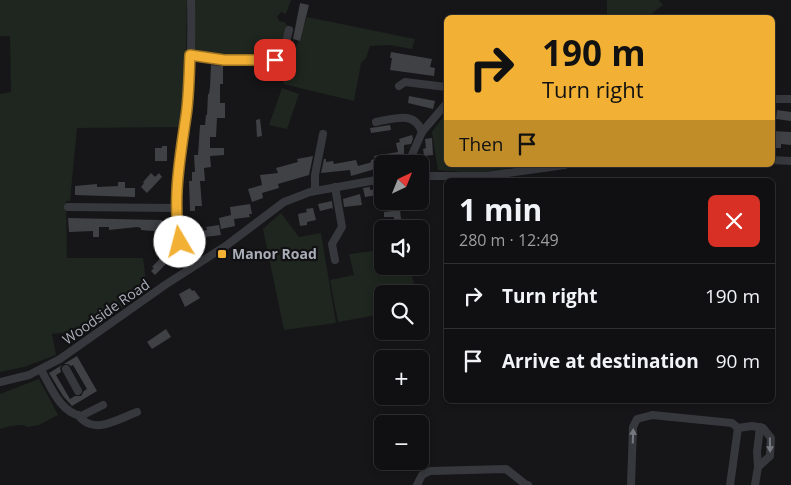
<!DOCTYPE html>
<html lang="en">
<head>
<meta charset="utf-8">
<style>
	:root { --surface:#101012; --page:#19191b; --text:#f1f3f6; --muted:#9c9d9f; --line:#303032 }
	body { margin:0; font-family:"Open Sans",sans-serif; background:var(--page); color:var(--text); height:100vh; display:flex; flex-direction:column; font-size:19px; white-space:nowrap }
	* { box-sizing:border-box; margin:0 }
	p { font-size:16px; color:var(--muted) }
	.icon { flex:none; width:28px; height:28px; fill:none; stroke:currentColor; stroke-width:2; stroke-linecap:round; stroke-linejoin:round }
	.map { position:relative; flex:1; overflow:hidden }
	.panel { position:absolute; left:444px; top:178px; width:331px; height:225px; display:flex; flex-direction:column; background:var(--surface); border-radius:8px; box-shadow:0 2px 8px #0003,0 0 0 1px var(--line) }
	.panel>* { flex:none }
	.top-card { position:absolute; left:444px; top:15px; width:331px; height:152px; border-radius:8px; box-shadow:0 2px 8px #0003,0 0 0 1px var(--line); background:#f2b134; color:#111; overflow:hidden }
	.needle { width:32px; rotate:43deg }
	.fabs { position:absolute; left:374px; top:155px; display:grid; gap:10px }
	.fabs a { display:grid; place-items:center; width:55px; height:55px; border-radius:8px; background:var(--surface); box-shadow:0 2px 8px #0003,0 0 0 1px var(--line); font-size:25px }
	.pin { position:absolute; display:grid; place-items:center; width:42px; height:42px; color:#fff; margin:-21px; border-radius:10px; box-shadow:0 2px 8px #0006 }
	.me { position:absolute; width:55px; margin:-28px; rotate:352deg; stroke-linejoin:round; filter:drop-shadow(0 0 4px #0008) }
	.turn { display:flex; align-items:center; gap:18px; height:105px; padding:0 15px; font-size:22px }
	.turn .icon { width:65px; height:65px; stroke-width:2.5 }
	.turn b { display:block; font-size:35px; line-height:42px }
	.then { display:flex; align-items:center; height:48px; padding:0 15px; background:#0003; gap:10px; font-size:19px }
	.round { display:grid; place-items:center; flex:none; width:52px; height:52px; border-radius:8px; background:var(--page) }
	.summary { display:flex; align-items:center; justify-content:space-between; height:85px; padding:0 15px }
	h1 { font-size:30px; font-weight:700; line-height:38px }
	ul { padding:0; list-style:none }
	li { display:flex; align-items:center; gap:15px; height:65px; padding:0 15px; border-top:1px solid var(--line) }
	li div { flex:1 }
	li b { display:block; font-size:19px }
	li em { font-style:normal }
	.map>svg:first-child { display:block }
	.green { fill:#1e261f }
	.building { fill:#404145 }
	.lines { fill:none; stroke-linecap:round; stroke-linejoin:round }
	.minor { stroke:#37383d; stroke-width:8 }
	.oneway { fill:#757881 }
	.route-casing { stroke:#9d7322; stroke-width:12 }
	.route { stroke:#f2b134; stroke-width:9 }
	.poi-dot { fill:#f2b134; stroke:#111113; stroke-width:2 }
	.labels { text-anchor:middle; stroke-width:4.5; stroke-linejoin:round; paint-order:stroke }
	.poi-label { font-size:14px; font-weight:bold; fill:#a8adb8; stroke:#111113; text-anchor:start }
	.street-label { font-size:14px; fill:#a8adb8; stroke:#111113 }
</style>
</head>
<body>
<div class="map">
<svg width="791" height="485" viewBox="0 0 791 485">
	<rect width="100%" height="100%" fill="#161618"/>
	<!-- green -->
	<g class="green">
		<path d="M0,0H187L186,60L179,127L77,128L70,201H66L67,258H143L147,290L93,329L52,334L56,355L24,367L0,372V94L11,92L10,36H0Z"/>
		<path d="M195,0H291L286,14L281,12L277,17L279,21L284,22L288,26L280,52L275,58L223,57L195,49Z"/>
		<path d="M607,0H659L663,5L647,17H607Z"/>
		<path d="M307,17L415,39L412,49L390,45L370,46L366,58L361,63L354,101L283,84Z"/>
		<path d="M282,88L299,94L287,129L269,125Z"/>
		<path d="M446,113V165H531L476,173L438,170L432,132Z"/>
		<path d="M281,213L299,237L321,233L336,323L284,330L263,229Z"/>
		<path d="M380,236H382V266H409L417,294H382V314L338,322L330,280L354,275L349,254L381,250Z"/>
		<path d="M39,379L58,415L39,425L28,427L22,425L10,426L0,429V394Z"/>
	</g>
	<!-- building -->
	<g class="building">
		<path d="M300,3L309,5L300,41L293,39Z"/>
		<path d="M391,52L432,59L430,67L435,68L434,76L390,70L392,58H390Z"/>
		<path d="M211,65L223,66V84H220V103H225V118H217L216,137H210V148H224V155L210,156L211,167L204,168L205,181H200L202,206H195V211H190L189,181H192V172H195L194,155H198L200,125H205L206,115H207L208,94H209L210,87Z"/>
		<path d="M409,96L435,101L433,109L408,103Z"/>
		<path d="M777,110L791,112V121L776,119Z"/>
		<path d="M260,119L262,136L257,137L256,120Z"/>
		<path d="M390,125L391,130L371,133L370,128Z"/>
		<path d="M772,131L791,132V145L781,144V148H772Z"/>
		<path d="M412,135L413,139L411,144L404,145V159L395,161L396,164H382V167L351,176L350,170L321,173L324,159H326V162L333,161L334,164L356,160L358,166L369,163L371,162V160L375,159L374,156L398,152L396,143L400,142L399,139Z"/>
		<path d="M432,138L433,155L424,156L423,149L426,148L425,139Z"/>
		<path d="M162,146H167V161H155V148H162Z"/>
		<path d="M313,156L309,175L278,184L279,188L262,193L263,198L252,202L248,189L262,185L260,175L278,173L276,168L298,162L297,159Z"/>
		<path d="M151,173L155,177L159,173L162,177L147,193L141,187L144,183L143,182Z"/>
		<path d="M118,182H125V188H135V197L75,195V186L97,184V187L118,186Z"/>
		<path d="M370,187V190L376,189L377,195L365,197L363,188Z"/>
		<path d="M360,194L362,205L344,207L343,199Z"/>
		<path d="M332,201L333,210L332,208L320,211L318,204Z"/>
		<path d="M250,204L252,214H249L250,217L234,219L235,226L221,229L219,218L231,215L230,207Z"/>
		<path d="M313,208L316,220L307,222V225L300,226L298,214L307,212L306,209Z"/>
		<path d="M400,210L401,219L394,220V217H384V212Z"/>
		<path d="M68,218L162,220V235H154V231L141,230V228L137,227L109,230V227H99V237H93V231L69,232Z"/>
		<path d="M219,225L221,235L205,237L206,242L193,244L192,236L197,235L196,232L207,230L206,227Z"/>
		<path d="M167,251L173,257L155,275L151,271L154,268L152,267Z"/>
		<path d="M190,288L192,291L194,290L200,298L185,307L179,294Z"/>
		<path d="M166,329L171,337L152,349L147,342Z"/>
		<path d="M77,356L97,391L72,406L63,396L49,373L62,365L60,368L61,372L56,375L70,399L75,396H81L84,391L87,389L73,365L71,366L68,364H64Z"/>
	</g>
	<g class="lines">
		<!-- minor -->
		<g class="minor">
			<path d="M190,55L224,60H275L283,55L289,30"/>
			<path d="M399,86L405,82L446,87"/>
			<path d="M772,99H791"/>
			<path d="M376,122C394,119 414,110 422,132"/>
			<path d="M772,160L791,161"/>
			<path d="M408,164L422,132L446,104"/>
			<path d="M420,176H486L565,165"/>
			<path d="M380,179L382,192"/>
			<path d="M335,187L342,227L332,244L335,260"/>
			<path d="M315,190V175L323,134"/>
			<path d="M384,201V206L392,205"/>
			<path d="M406,201V202"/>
			<path d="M68,207L176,208"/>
			<path d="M190,269C164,228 180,160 186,115C191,77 192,38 191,0"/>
			<path d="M66,369L78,391"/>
			<path d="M41,370C51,387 60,412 81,416L103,405"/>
			<path d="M0,382L29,375L60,359L165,285L227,245L284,202L310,192L382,179"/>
			<path d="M78,415C93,436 118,419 137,412"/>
			<path d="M758,467L757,452L760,427"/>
			<path d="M417,485L422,475L430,471L506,469L525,484L528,485"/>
			<path d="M631,485L633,427L637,419L652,415L732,423L738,428L752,426L763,428L771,438L770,456L758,467L755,485"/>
			<path d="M730,485L738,428"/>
		</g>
	</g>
	<!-- one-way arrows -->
	<defs><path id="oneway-solid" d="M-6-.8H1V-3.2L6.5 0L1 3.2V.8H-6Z" transform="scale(1.25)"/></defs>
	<g class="oneway">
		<use href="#oneway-solid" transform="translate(633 436) rotate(-88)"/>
		<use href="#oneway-solid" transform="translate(770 445) rotate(89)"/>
	</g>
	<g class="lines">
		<!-- route casing -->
		<g class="route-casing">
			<path id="route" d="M180,242C172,200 180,159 186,116C189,96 189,75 190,55L224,60H275"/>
		</g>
		<!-- route -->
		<use href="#route" class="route"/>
	</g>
	<!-- markers -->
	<rect class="poi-dot" x="217" y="249" width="10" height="10" rx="2.5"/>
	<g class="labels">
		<!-- poi labels -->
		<g class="poi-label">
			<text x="232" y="259">Manor Road</text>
		</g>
		<!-- street labels -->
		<g class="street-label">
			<text transform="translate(106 312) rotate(-35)" y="5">Woodside Road</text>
		</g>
	</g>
</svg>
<div class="fabs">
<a><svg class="needle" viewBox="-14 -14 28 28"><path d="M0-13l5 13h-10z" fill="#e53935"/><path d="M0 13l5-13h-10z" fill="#9c9d9f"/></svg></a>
<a><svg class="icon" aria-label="sound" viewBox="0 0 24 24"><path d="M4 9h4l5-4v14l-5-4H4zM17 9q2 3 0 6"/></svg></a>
<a><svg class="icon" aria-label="search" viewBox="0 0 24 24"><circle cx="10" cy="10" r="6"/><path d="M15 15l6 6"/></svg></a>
<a>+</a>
<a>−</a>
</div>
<div class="pin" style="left:275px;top:60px;background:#d93025"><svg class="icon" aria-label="arrive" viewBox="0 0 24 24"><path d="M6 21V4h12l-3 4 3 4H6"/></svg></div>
<svg class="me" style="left:180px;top:242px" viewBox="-20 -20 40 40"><circle r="19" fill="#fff"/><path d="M0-13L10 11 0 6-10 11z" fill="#f2b134"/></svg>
<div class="top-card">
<div class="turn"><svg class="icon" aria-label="right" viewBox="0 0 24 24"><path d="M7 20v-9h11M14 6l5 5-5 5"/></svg><div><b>190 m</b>Turn right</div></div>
<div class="then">Then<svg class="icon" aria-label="arrive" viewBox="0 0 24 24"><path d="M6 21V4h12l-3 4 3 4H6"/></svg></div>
</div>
<section class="panel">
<div class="summary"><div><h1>1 min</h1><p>280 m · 12:49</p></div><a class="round" style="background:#d93025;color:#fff"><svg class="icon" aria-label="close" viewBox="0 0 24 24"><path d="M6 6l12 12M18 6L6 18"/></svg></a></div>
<ul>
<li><svg class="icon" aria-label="right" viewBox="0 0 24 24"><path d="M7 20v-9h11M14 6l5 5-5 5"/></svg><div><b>Turn right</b></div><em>190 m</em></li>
<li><svg class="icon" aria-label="arrive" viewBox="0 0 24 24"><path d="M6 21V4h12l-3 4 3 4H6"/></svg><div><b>Arrive at destination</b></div><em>90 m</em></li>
</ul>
</section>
</div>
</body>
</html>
